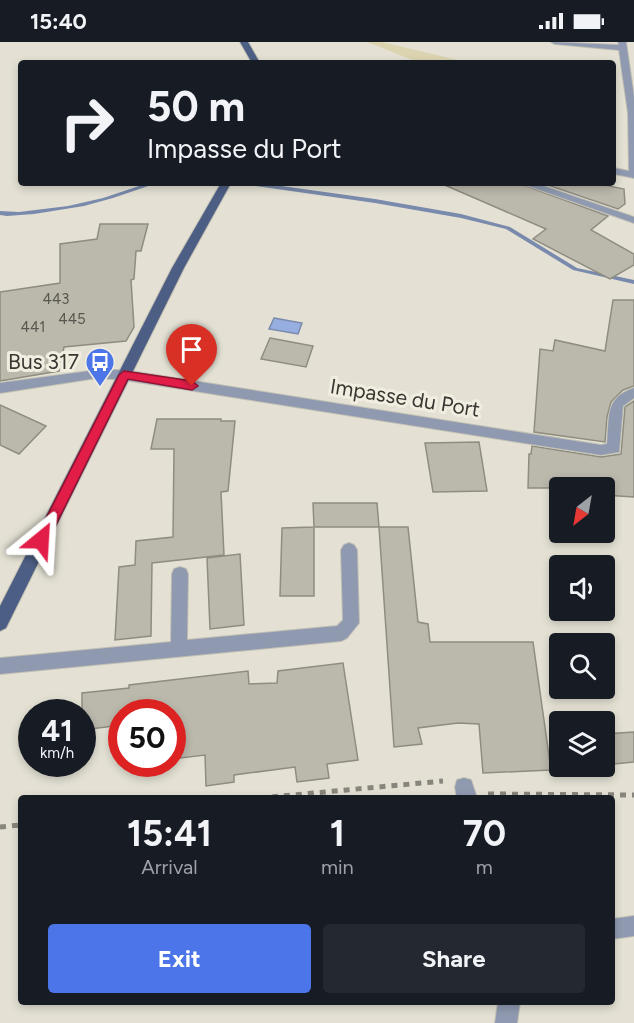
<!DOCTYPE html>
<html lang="en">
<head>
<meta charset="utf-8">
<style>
	:root { --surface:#171b24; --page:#242831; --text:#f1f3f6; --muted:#9ea1a6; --accent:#4b75e8 }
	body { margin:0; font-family:Figtree,sans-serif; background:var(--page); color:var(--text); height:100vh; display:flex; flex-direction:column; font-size:22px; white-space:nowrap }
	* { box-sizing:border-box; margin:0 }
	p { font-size:20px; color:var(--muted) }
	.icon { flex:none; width:33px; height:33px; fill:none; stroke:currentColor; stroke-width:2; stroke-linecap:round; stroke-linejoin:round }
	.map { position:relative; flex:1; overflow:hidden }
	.side { position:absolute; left:18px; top:753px; width:597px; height:210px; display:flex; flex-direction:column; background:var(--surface); border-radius:6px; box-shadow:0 3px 9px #0003 }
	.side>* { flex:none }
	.guide { position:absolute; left:18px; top:18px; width:598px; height:126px; border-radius:6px; box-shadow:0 3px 9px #0003; background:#171b24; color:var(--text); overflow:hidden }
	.needle { width:39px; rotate:211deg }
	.tools { position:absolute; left:549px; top:435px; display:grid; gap:12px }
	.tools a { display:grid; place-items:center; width:66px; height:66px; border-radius:6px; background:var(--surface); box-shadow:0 3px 9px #0003; font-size:30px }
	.speed { position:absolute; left:18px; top:657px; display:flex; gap:12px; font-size:30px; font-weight:700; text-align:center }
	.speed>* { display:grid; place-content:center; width:78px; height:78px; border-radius:50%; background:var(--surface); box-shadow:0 3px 9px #0003; line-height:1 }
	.speed small { font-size:15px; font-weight:400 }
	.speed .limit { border:9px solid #d22; background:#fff; color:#111 }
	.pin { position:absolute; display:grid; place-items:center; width:51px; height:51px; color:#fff; margin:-62px -26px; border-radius:50% 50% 50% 0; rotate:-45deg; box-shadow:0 0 6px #0007 }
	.pin .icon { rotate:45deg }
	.me { position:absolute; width:66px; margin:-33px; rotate:27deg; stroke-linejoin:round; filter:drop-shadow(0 0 4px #0008) }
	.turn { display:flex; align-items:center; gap:21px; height:126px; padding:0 30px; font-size:27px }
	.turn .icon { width:78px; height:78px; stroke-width:2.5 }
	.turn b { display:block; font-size:42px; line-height:51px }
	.eta { display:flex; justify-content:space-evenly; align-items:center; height:102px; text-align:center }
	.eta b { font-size:36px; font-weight:700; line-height:42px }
	.primary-button { display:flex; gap:12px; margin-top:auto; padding:12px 30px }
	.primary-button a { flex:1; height:69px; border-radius:6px; background:var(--accent); color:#fff; font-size:24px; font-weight:700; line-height:69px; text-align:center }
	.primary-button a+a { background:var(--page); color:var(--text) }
	.status { display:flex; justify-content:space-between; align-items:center; height:42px; padding:0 30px; background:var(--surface); direction:ltr }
	.status svg { height:16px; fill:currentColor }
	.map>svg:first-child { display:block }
	.green { fill:#dcd4b0 }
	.water { fill:#97aee1; stroke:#7a8aac; stroke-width:1.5 }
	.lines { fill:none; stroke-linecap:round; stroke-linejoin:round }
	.stream { fill:#7a8aac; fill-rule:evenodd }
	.building { fill:#bbb9ac; stroke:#8f8c80; stroke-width:1.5 }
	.minor-casing { stroke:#c2bfb4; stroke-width:2 }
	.major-casing { stroke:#c2bfb4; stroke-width:2 }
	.path { stroke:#87857c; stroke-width:5; stroke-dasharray:6 6; stroke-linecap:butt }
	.minor { fill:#8f9ab0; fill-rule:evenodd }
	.major { fill:#4d5e85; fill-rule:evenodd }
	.route { fill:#e11d48; stroke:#92132f; stroke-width:1.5 }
	.labels { text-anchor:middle; stroke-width:6; stroke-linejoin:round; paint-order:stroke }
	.far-number-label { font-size:15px; fill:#595850 }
	.poi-label { font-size:21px; fill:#383732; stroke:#f1eee1; text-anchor:end }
	.street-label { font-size:21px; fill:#383732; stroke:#f1eee1 }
</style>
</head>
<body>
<div class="status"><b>15:40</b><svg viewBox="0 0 49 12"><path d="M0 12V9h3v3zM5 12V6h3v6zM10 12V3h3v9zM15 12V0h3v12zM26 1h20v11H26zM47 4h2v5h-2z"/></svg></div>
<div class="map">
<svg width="634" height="981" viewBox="0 0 634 981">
	<rect width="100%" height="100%" fill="#e4e1d4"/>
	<!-- green -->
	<path class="green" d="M367,0H382L470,21H420Z"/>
	<!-- water -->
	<path class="water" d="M274,276L302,281L298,292L269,287Z"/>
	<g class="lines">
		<!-- stream -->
		<g class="stream">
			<path d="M148,141H157L113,156L84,164L34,172L7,174L0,173V169L19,170L68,164L103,156Z"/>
			<path d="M246,141H260L375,157L461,172L510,185L577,226L634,238V242L573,228L506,187L461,176L375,161L249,143Z"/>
		</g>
	</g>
	<!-- building -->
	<g class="building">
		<path d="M440,141H518L608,174L591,188L634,212V223L610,237L533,197L546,187Z"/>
		<path d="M542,141H595L624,147L625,162L618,167Z"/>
		<path d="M100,182H148L141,209H136L134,237L131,238L134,285L126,299L64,305L59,329L0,339V250L60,241V202L97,197Z"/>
		<path d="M613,258H634V344L623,348L611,360L607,375L605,400L534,390L540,307L553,309L555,298L605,309Z"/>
		<path d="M270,296L313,304L306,325L261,317Z"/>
		<path d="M634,359V455L604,453V446H528L529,412H531L532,404L601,415L621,412L625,365Z"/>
		<path d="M0,363L46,384L19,412L0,403Z"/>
		<path d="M157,377H221V379H235L228,449L221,450L224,513L152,521L151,594L115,598L119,525L135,523L136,499L173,495L174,407H151Z"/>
		<path d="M479,400L487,449L433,450L425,401Z"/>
		<path d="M313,461H377L379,485H314V554H280L282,486L314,485Z"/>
		<path d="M379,485H408L418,580L428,582L430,600H533L551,728L483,731L479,682L458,681L418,686L422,702L394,705Z"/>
		<path d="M240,512L244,583L210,587L207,516Z"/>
		<path d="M343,621L358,718L327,722L329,736L297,740L295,725L234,733V740L206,744L205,713L172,717V670H122V683L82,688V651L129,646V643L248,629L249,642L277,641L278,629Z"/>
		<path d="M634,690V720L604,723V692Z"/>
	</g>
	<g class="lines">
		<!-- minor casing -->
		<g class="minor-casing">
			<g id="minor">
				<path d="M551,0L619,3L618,0H626L634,55V136L614,132V126L629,129L628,71L619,8L555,2Z"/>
				<path d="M520,141H535L634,175V181Z"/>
				<path d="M97,328H124L601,403L607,402C610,375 604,356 634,346V356L623,364L619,410L601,413L124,338L97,336L0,351V341Z"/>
				<path d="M349,501L354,503L357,508L359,581L347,596L341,599L0,632V616L171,600L172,532L174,527L180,525L186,527L188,532L187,598L337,584L343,578L341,508L344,503Z"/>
				<path d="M464,736L471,738L477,756H457L455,745L457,738Z"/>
				<path d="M634,874V894L612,897V877Z"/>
				<path d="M498,960H520L517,981H495Z"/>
			</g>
		</g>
		<!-- major casing -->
		<g class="major-casing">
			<g id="major">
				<path d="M240,0H248L260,21H252Z"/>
				<path d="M221,141H231L184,226L6,586L0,589V564L172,226Z"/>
			</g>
		</g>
		<!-- path -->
		<g class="path">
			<path d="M488,752L634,753"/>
			<path d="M260,756L443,739"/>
			<path d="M0,785L21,783"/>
		</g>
		<!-- minor -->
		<use href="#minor" class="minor"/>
		<!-- major -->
		<use href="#major" class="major"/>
	</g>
	<!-- route -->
	<path class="route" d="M124,329L192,339L198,344L192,348L128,337L46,503H37L35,498L37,494L119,333Z"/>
	<!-- icons -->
	<defs>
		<g id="bus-pin" transform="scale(1.5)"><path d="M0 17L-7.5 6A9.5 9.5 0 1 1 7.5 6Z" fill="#4b75e8" stroke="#f1eee1"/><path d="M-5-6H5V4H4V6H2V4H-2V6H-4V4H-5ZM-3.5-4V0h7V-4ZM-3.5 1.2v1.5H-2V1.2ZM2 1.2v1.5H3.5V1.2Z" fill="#fff"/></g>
	</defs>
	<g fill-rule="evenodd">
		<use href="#bus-pin" x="100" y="320"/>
	</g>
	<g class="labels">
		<!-- far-number labels -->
		<g class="far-number-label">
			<text x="56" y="262">443</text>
			<text x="72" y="282">445</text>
			<text x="33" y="290">441</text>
		</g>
		<!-- poi labels -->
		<g class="poi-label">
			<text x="79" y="327">Bus 317</text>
		</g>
		<!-- street labels -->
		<g class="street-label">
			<text transform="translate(405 356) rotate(9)" y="7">Impasse du Port</text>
		</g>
	</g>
</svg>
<div class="tools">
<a><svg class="needle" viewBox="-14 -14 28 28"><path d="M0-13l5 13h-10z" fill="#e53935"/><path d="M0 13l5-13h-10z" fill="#9ea1a6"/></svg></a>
<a><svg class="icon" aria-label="sound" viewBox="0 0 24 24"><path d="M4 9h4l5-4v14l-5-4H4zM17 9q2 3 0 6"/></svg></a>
<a><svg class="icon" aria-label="search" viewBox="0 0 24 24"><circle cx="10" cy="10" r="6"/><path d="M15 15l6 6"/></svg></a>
<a><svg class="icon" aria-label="layers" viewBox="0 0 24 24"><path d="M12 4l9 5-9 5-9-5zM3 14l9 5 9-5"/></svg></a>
</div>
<div class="speed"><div>41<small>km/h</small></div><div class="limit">50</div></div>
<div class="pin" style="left:192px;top:344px;background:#d93025"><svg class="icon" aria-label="arrive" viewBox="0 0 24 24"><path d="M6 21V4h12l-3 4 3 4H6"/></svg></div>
<svg class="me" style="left:41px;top:498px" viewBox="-20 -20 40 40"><path d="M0-17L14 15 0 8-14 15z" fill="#e11d48" stroke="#fff" stroke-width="4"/></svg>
<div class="guide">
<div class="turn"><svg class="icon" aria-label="right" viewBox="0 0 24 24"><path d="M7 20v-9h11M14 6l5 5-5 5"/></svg><div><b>50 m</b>Impasse du Port</div></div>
</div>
<section class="side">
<div class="eta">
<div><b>15:41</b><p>Arrival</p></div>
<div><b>1</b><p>min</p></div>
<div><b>70</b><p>m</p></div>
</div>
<div class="primary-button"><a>Exit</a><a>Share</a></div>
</section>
</div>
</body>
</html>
